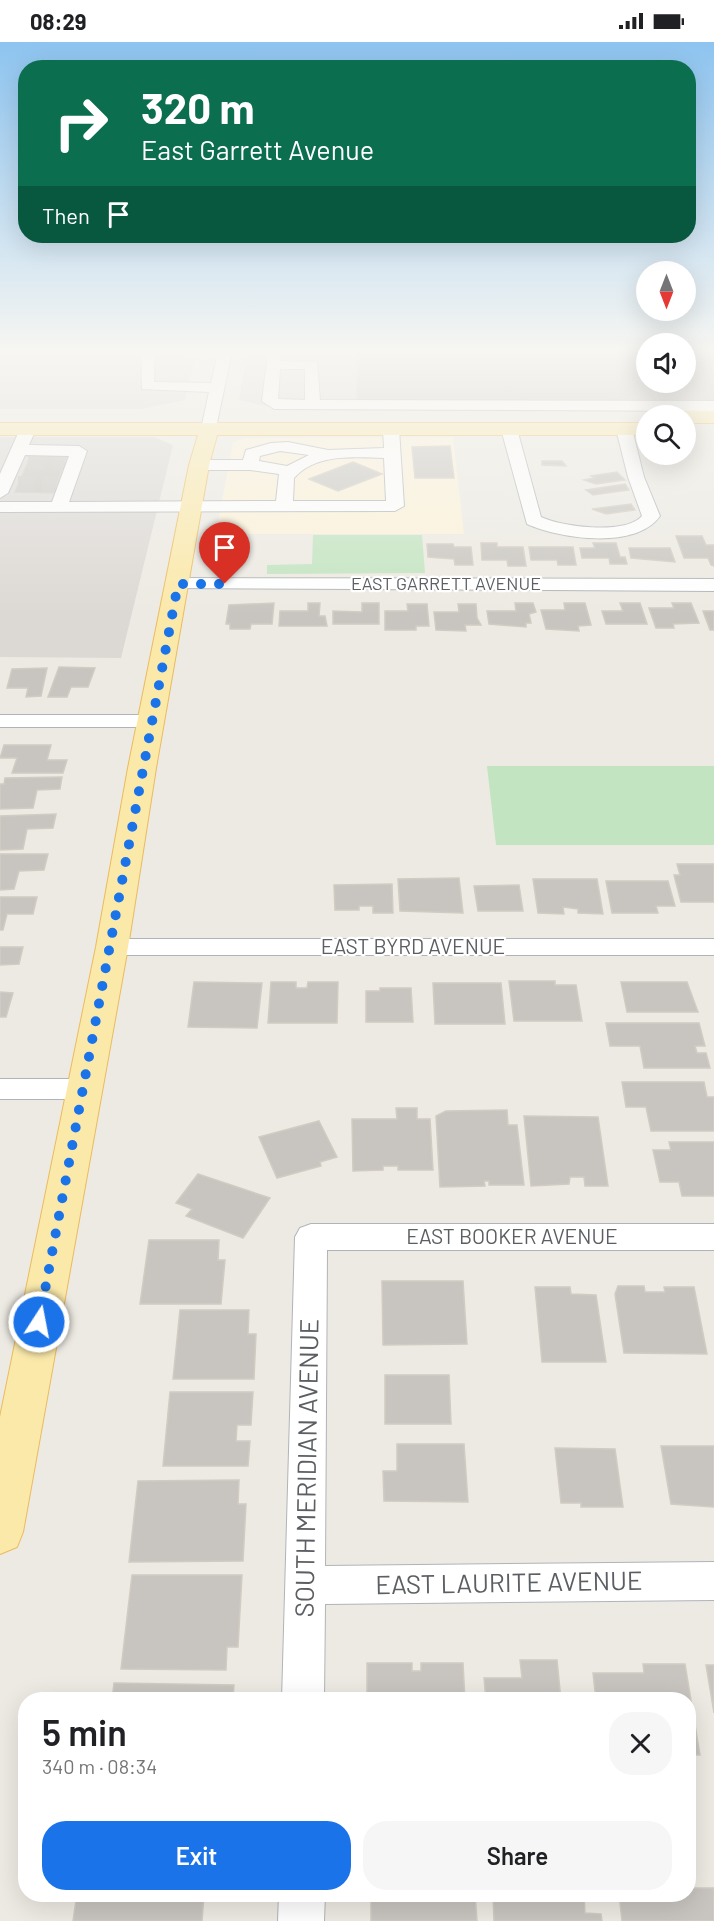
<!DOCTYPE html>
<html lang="en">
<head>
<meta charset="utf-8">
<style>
	:root { --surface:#fff; --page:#f6f6f6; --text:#202124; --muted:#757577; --accent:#1a73e8 }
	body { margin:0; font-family:Barlow,sans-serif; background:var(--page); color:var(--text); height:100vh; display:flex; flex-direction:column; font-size:22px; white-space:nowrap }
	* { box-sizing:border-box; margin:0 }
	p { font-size:20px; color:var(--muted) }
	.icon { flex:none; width:33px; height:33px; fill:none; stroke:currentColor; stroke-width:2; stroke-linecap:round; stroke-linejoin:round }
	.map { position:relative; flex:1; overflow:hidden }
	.side { position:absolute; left:18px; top:1650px; width:678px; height:210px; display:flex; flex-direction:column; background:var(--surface); border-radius:24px; box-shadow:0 6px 24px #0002 }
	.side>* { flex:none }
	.top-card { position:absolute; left:18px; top:18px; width:678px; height:183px; border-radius:24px; box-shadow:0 6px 24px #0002; background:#0b6e4f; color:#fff; overflow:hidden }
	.needle { width:39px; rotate:180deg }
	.controls { position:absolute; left:636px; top:219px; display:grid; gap:12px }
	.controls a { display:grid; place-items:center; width:60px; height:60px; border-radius:50%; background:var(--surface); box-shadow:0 6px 24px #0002; font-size:30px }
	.pin { position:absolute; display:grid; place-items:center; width:51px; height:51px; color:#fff; margin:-62px -26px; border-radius:50% 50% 50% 0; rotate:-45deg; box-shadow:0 0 6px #0007 }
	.pin .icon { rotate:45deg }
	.me { position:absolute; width:66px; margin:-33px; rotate:11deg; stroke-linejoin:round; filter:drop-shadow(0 0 4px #0008) }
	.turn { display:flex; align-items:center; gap:21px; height:126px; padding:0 24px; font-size:27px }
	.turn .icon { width:78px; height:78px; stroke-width:2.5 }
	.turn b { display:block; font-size:42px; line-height:51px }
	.then { display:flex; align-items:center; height:57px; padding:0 24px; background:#0003; gap:12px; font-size:22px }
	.round { display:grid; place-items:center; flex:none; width:63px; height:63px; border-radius:24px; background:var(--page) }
	.head { display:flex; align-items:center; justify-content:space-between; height:102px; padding:0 24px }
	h1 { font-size:36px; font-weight:600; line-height:45px }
	.button { display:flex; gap:12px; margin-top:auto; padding:12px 24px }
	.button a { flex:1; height:69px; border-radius:24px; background:var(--accent); color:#fff; font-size:24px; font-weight:600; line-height:69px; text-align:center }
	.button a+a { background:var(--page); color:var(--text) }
	.status { display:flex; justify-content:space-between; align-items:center; height:42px; padding:0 30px; background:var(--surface); direction:ltr }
	.status svg { height:16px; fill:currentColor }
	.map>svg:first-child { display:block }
	.commercial { fill:#fcf2d9 }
	.industrial { fill:#dcd9d5 }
	.green { fill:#c2e4c0 }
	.building { fill:#c8c5c0; stroke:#d1ccc2; stroke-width:1.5 }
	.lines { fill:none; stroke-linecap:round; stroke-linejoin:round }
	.minor-tunnel { stroke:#c8c7c3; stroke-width:16; stroke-dasharray:16 8; stroke-linecap:butt }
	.minor-casing { stroke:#b0b4b8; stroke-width:2 }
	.major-casing { stroke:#eabb5f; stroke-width:2 }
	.minor { fill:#fff; fill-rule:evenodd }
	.major { fill:#fbe9aa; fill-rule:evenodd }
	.route { stroke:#1a73e8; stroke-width:10; stroke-dasharray:0 18 }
	.labels { text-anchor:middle; stroke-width:4.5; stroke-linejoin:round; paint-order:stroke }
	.far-street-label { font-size:18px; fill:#5b5f63; stroke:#fff }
	.street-label { font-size:21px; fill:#5b5f63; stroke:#fff }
	.near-street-label { font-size:26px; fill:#5b5f63; stroke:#fff }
</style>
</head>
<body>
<div class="status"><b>08:29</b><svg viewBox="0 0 49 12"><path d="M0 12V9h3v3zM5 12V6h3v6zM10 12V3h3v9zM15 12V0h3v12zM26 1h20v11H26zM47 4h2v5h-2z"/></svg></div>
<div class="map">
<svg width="714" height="1879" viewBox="0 0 714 1879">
	<rect width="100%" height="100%" fill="#edeae3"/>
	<!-- commercial -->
	<path class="commercial" d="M453,395L464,492H216L233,400L245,396Z"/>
	<!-- industrial -->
	<g class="industrial">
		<path d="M247,310H646V340H686V310H714V367H279L239,358Z"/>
		<path d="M0,313H183L195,317L185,358L141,367H0Z"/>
		<path d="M0,395H154L173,403L121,616L0,615Z"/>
	</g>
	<!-- green -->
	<g class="green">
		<path d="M313,493H422L425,531L267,532V523L312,522Z"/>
		<path d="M487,724H714V803H496Z"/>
	</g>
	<!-- building -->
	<g class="building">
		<path d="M357,310H646V340H686V310H714V359H357Z"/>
		<path d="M450,404L454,436H415L412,405Z"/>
		<path d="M31,413H68L53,451L15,450Z"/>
		<path d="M542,419H562L566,424L542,423Z"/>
		<path d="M353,420L382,432L338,449L309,437Z"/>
		<path d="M617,430L625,438L596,442L584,438L594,436L591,434Z"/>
		<path d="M625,442L629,448L593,453L586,448Z"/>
		<path d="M631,462L635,468L606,472L592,467Z"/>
		<path d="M676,494H702L706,503H714V524L711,523L708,516H684Z"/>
		<path d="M481,501H497V505H523L526,524H508L507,518H482Z"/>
		<path d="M593,501H616L620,515H625L627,522H610L609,516H582L580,506H595Z"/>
		<path d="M427,502H453L454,505H471L473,523H455L454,517L428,515Z"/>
		<path d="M529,505H573L576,523H558L557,518H531Z"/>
		<path d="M629,506H670L675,520L631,516Z"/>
		<path d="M274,561L272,582H251L250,587H230V582H226L229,563Z"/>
		<path d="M308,561H320L319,574H325L327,584H279L280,569H308Z"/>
		<path d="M362,561H379V582H333V569L362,570Z"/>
		<path d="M515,561H533L536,570L529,572L531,581H526V585L489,582L487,569H516Z"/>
		<path d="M564,561H585L591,583L578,584L579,589L546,587L541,568H565Z"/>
		<path d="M620,561H640L647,582H606L602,569H623Z"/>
		<path d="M672,561H691L699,581L673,582L674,586H656L649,566H674Z"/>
		<path d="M407,562H427L429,584H416V588H385V569H408Z"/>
		<path d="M458,562H476L477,576L481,583H465L466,589L436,588L434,570H459Z"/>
		<path d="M703,569H714V588H710Z"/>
		<path d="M59,625L95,626L88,645H71L67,655H48Z"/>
		<path d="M47,626L41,654L26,655L28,646H7L12,627Z"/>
		<path d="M4,703H51L47,718H67L63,731H12L17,716H0Z"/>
		<path d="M62,735L60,747L37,748L33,766L0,767V742H4L5,736Z"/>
		<path d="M56,772L53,786L27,787L23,807L0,808V774Z"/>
		<path d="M0,812H48L44,828L19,829L14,847L0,848Z"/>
		<path d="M677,822H714V860H681L674,833H680Z"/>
		<path d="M459,836L463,871L400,869L398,837Z"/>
		<path d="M533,837H597L603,872L578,871V867L563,865L564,872L538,871Z"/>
		<path d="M606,839H668L675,864H656L658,871H612Z"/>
		<path d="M392,842L393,871H373V864H359V868H335L334,843Z"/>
		<path d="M519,843L523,869H478L474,844Z"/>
		<path d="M0,855H37L33,872H7L3,888H0Z"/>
		<path d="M0,905H23L19,922L0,923Z"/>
		<path d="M509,939H555V943H576L582,979H514Z"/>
		<path d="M194,940L262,941L257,986L188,985Z"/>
		<path d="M271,940H296V946H307L308,940H338L337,981H268Z"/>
		<path d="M621,940H687L698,970H627Z"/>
		<path d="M433,941H501L505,982H435Z"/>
		<path d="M380,946H411L413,980H366V949H380Z"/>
		<path d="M0,950L13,951L6,975H0Z"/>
		<path d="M606,981H699L705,1004H695L697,1011H706L710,1026H644L640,1004H610Z"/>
		<path d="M622,1040H704L707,1055H714V1089H651L646,1065H626Z"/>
		<path d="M396,1066H417V1077H430L433,1128H398V1124H383V1128L353,1129L352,1077H397Z"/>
		<path d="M507,1068L508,1083H517L524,1143H489V1139H484L485,1144L440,1145L436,1074L446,1069Z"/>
		<path d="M524,1074L598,1075L608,1144H585L584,1135H570L569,1142L531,1144Z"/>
		<path d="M319,1079L337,1115L320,1120L321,1124L277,1136L259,1095Z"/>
		<path d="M669,1100H714V1154H682L679,1140H660L653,1108H671Z"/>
		<path d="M198,1132L270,1156L243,1196L186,1174L192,1167L176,1161Z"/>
		<path d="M149,1198H219L218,1218H225L221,1262H140Z"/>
		<path d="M382,1239H463L467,1302L383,1303Z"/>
		<path d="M618,1244H644L645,1250H665L664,1245H694L707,1312L624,1311L615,1252Z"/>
		<path d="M535,1245H570L571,1252L596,1253L606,1320H542Z"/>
		<path d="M180,1268H249L248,1292H256L254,1337H173Z"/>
		<path d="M385,1333H449L451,1382H385Z"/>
		<path d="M170,1350H253L251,1383H237L236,1399H250L248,1424H163Z"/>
		<path d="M397,1402H464L468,1460L384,1459L383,1429H397Z"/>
		<path d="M661,1404H714V1465L671,1462Z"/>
		<path d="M555,1406L615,1407L623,1465H581V1461H561Z"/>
		<path d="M239,1438L238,1462H246L243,1519L129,1520L138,1439Z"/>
		<path d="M132,1533H242L238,1605H227L226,1628L121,1627Z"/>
		<path d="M520,1618H557L561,1658H486L484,1636H522Z"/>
		<path d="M367,1621H412V1629H421V1621H463L465,1658H367Z"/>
		<path d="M643,1622H685L700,1713H688V1658H596L593,1631H644Z"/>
		<path d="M706,1623H714V1671Z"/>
		<path d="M114,1641L234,1643L233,1658H112Z"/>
		<path d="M688,1846H714V1879H622L619,1852H688Z"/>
		<path d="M77,1852H204L202,1879H73Z"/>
		<path d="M371,1852H475L477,1879H371Z"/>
		<path d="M493,1852H584L585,1871L601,1872L602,1879H494Z"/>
	</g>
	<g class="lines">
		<!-- minor-tunnel -->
		<g class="minor-tunnel">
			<path d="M28,420H65"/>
			<path d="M18,442H56"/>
		</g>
		<!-- minor casing -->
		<g class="minor-casing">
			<g id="minor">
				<path d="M141,310H155L154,340L211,341L218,310H232L215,390H203L201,387L209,350L142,347Z"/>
				<path d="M268,310H282L281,319L317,320L320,358L714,359V369L274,367L262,359ZM280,327H305V358L278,357Z"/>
				<path d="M28,382L36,387L29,403L79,404L87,409L69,460L276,459L279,432L250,428H199L191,423L199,418H243L246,408L271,401L288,400L328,408L384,406L383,387L391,382L399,387L404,464L395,469L0,470V460H52L69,414L25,413L8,451L0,456V432L20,387ZM280,409L309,413L287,424L259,419L260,414ZM384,416L386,459H293L294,436C316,411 355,415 384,416Z"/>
				<path d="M509,382L517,387L541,475C562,485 626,493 642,474L628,435L616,387L624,382L632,387L644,435L660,474C636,508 560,497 527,482L501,387Z"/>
				<path d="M178,536L714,537V549L171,546L169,542L171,538Z"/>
				<path d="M0,673H151L159,674L162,679L159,684L151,685H0Z"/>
				<path d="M112,897H714V913H112L103,911L99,905L103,899Z"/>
				<path d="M0,1037H83L93,1040L98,1047L93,1054L83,1057H0Z"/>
				<path d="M311,1182H714V1208H327L325,1524L714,1520V1558L325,1562L324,1658H282L295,1195L300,1186Z"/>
				<path d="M279,1852H325L324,1879H278Z"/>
			</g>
		</g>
		<!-- major casing -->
		<g class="major-casing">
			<g id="major">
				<path d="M686,369H714V381H686V374H678Z"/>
				<path d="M0,381H646V393H217L209,423L156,726L128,905L23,1490L17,1505L0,1512V1375L96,905L128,726L189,423L198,393H0Z"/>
			</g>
		</g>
		<!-- minor -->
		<use href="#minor" class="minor"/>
		<!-- major -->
		<use href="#major" class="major"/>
	</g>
	<!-- sky -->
	<linearGradient id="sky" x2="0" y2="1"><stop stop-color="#8dc4f0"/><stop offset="0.54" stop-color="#f7f6f2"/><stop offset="1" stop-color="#f7f6f2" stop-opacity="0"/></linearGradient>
	<rect width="714" height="573" fill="url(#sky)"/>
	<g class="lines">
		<!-- route -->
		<path class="route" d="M39,1280L178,542H225"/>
	</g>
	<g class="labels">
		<!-- far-street labels -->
		<g class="far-street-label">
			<text x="446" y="548">EAST GARRETT AVENUE</text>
		</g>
		<!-- street labels -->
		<g class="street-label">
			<text x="413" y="912">EAST BYRD AVENUE</text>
			<text x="512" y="1202">EAST BOOKER AVENUE</text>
		</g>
		<!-- near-street labels -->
		<g class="near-street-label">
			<text transform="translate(307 1426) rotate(-89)" y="9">SOUTH MERIDIAN AVENUE</text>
			<text transform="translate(509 1541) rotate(-1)" y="9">EAST LAURITE AVENUE</text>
		</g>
	</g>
</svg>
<div class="controls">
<a><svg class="needle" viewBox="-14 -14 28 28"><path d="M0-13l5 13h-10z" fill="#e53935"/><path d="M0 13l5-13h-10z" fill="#757577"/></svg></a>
<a><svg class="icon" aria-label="sound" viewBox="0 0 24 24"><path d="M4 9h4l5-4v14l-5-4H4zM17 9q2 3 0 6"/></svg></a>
<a><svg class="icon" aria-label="search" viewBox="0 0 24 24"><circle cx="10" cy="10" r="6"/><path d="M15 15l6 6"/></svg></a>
</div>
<div class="pin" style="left:225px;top:542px;background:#d93025"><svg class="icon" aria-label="arrive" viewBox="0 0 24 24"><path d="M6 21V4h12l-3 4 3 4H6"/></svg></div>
<svg class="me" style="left:39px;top:1280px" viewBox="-20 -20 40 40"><circle r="17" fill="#1a73e8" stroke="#fff" stroke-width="3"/><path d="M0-11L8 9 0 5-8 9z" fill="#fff"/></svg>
<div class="top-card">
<div class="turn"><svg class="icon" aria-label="right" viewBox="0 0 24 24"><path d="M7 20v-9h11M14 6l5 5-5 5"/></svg><div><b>320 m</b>East Garrett Avenue</div></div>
<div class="then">Then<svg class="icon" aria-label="arrive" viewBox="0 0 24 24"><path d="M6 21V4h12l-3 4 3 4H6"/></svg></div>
</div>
<section class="side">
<div class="head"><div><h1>5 min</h1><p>340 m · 08:34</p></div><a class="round"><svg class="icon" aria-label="close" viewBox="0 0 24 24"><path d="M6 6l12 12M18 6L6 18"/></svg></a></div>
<div class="button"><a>Exit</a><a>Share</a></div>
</section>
</div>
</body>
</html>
